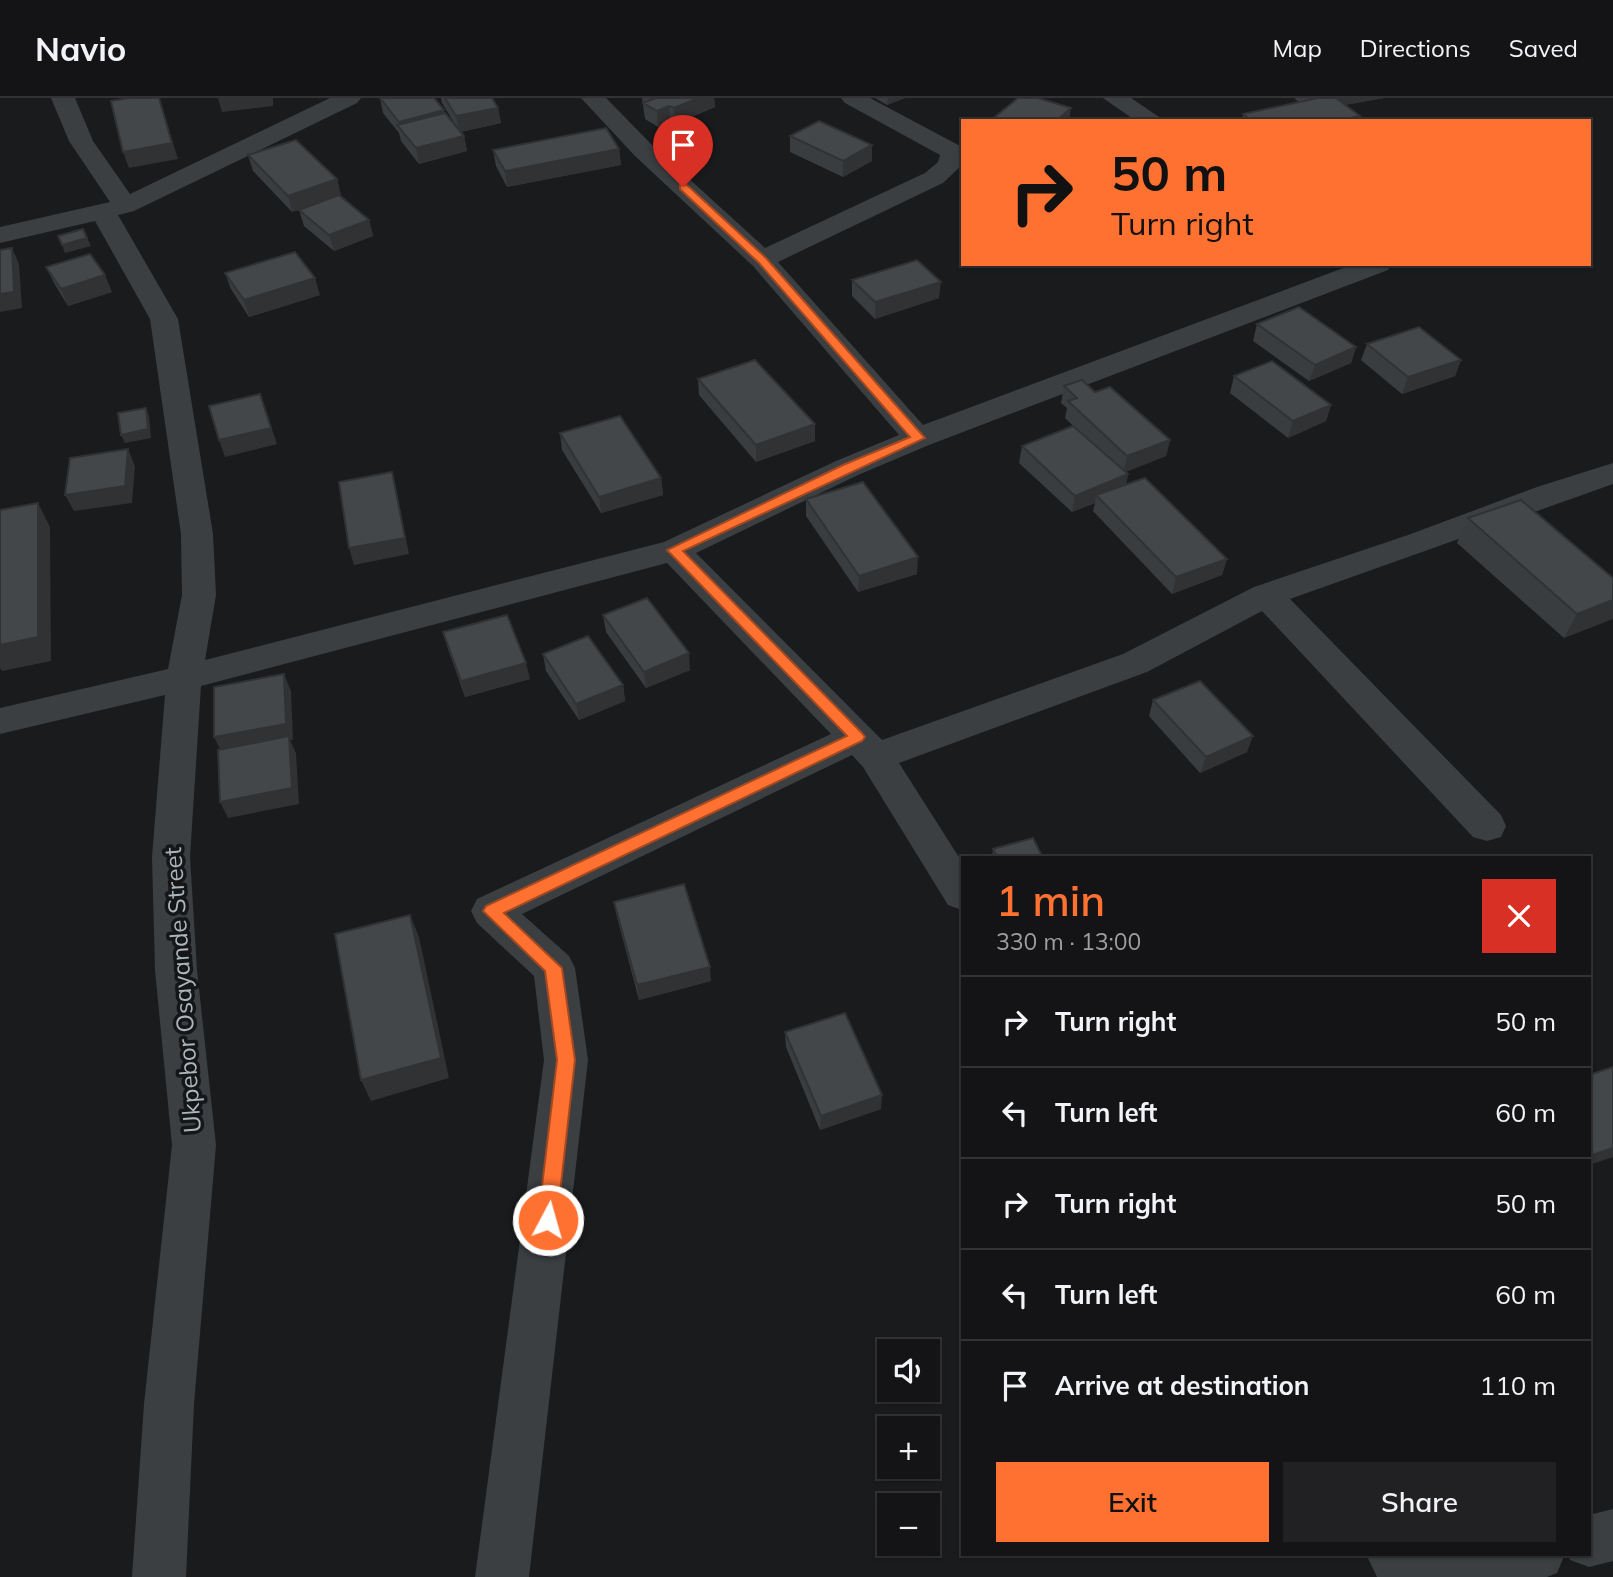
<!DOCTYPE html>
<html lang="en">
<head>
<meta charset="utf-8">
<style>
	:root { --surface:#141416; --page:#212123; --text:#f1f3f6; --muted:#9d9ea1; --line:#333335; --accent:#fe7131 }
	body { margin:0; font-family:Mulish,sans-serif; background:var(--page); color:var(--text); height:100vh; display:flex; flex-direction:column; font-size:26px; white-space:nowrap }
	* { box-sizing:border-box; margin:0 }
	p { font-size:23px; color:var(--muted) }
	.icon { flex:none; width:38px; height:38px; fill:none; stroke:currentColor; stroke-width:2; stroke-linecap:round; stroke-linejoin:round }
	.map { position:relative; flex:1; overflow:hidden }
	.sheet { position:absolute; left:961px; top:758px; width:630px; height:700px; display:flex; flex-direction:column; background:var(--surface); border-radius:0px; box-shadow:0 2px 5px #0004,0 0 0 2px var(--line) }
	.sheet>* { flex:none }
	.banner { position:absolute; left:961px; top:21px; width:630px; height:147px; border-radius:0px; box-shadow:0 2px 5px #0004,0 0 0 2px var(--line); background:#fe7131; color:#111; overflow:hidden }
	.tools { position:absolute; left:877px; top:1241px; display:grid; gap:14px }
	.tools a { display:grid; place-items:center; width:63px; height:63px; border-radius:0px; background:var(--surface); box-shadow:0 2px 5px #0004,0 0 0 2px var(--line); font-size:35px }
	.pin { position:absolute; display:grid; place-items:center; width:60px; height:60px; color:#fff; margin:-72px -30px; border-radius:50% 50% 50% 0; rotate:-45deg; box-shadow:0 0 7px #0007 }
	.pin .icon { rotate:45deg }
	.me { position:absolute; width:77px; margin:-38px; rotate:6deg; stroke-linejoin:round; filter:drop-shadow(0 0 5px #0008) }
	.turn { display:flex; align-items:center; gap:24px; height:147px; padding:0 35px; font-size:32px }
	.turn .icon { width:91px; height:91px; stroke-width:2.5 }
	.turn b { display:block; font-size:49px; line-height:60px }
	.round { display:grid; place-items:center; flex:none; width:74px; height:74px; border-radius:0px; background:var(--page) }
	.headline { display:flex; align-items:center; justify-content:space-between; height:119px; padding:0 35px }
	h1 { font-size:42px; font-weight:600; line-height:52px; color:var(--accent) }
	.action { display:flex; gap:14px; margin-top:auto; padding:14px 35px }
	.action a { flex:1; height:80px; border-radius:0px; background:var(--accent); color:#111; font-size:28px; font-weight:600; line-height:80px; text-align:center }
	.action a+a { background:var(--page); color:var(--text) }
	ul { padding:0; list-style:none }
	li { display:flex; align-items:center; gap:21px; height:91px; padding:0 35px; border-top:2px solid var(--line) }
	li div { flex:1 }
	li b { display:block; font-size:26px }
	li em { font-style:normal }
	header { display:flex; align-items:center; gap:42px; box-sizing:border-box; height:98px; padding:0 35px; background:var(--surface); border-bottom:2px solid var(--line) }
	header strong { font-size:33px }
	nav { display:flex; gap:38px; margin-inline-start:auto; font-size:24px }
	.map>svg:first-child { display:block }
	.lines { fill:none; stroke-linecap:round; stroke-linejoin:round }
	.minor { fill:#3b3f42; fill-rule:evenodd }
	.wall { fill:#3a3d40 }
	.shaded-wall { fill:#303234 }
	.building { fill:#44474a; stroke:#303234; stroke-width:2 }
	.route { fill:#fe7131; stroke:#a54920; stroke-width:2 }
	.labels { text-anchor:middle; stroke-width:7; stroke-linejoin:round; paint-order:stroke }
	.street-label { font-size:24px; fill:#acb7bd; stroke:#151618 }
</style>
</head>
<body>
<header>
<strong>Navio</strong>
<nav><a>Map</a><a>Directions</a><a>Saved</a></nav>
</header>
<div class="map">
<svg width="1613" height="1479" viewBox="0 0 1613 1479">
	<rect width="100%" height="100%" fill="#1a1b1d"/>
	<g class="lines">
		<!-- minor -->
		<g class="minor">
			<path d="M51,0H75L93,43L130,96L330,0H361L357,5L134,113L118,117L178,221L213,436L216,497L205,562L664,444L836,363L899,337L753,168L635,58L581,0H606L653,48L765,150L925,75L938,64L940,57L845,5L841,0H870L962,49V67L943,85L778,164L923,327L1354,166H1392L1388,172L929,347L858,377L696,455L882,642L1123,556L1254,489L1408,437L1537,389L1613,365V386L1290,501L1501,717L1506,728L1501,739L1487,743L1473,739L1262,513L1147,574L899,665L962,764V812L948,807L863,669L852,657L522,816L569,858L575,870L588,962L529,1479H475L544,962L534,878L477,825L471,813L477,801L831,636L667,465L201,588L190,759L197,872L216,1047L194,1306L186,1479H132L144,1306L172,1047L155,872L152,759L165,597L0,636V610L168,571L182,497L181,436L150,221L95,123L0,145V129L110,104L69,43Z"/>
			<path d="M1103,0H1131L1165,23H1136Z"/>
			<path d="M1613,1411V1463L1589,1469L1570,1462L1568,1456H1589V1417Z"/>
			<path d="M1366,1456H1424L1427,1460L1437,1456H1565L1557,1475L1547,1479H1377Z"/>
		</g>
	</g>
	<!-- wall -->
	<g class="wall">
		<path d="M380,0L445,15L455,26L442,5L441,0H492L498,10L501,25L461,34L464,38L467,53L419,66L401,43L399,35L383,15Z"/>
		<path d="M642,0H714L715,9L675,26L670,23L658,29L645,21Z"/>
		<path d="M875,0H905L887,7Z"/>
		<path d="M1294,0H1384L1345,7L1360,18L1358,23H1242L1243,16L1299,4Z"/>
		<path d="M790,38L872,47V63L843,79L790,54Z"/>
		<path d="M619,51L621,67L507,89L496,68L493,52Z"/>
		<path d="M248,57L337,81L341,98H340L369,122L373,138L334,153L304,128L299,112L311,108L292,114L253,73Z"/>
		<path d="M46,169L112,194L68,208L54,185Z"/>
		<path d="M225,175L320,197L249,219L231,191Z"/>
		<path d="M852,182L939,200L875,221L852,198Z"/>
		<path d="M1257,226L1356,249L1351,265L1309,283L1253,243Z"/>
		<path d="M1367,246L1461,262L1455,278L1402,296L1361,262Z"/>
		<path d="M1234,278L1331,307L1326,323L1288,340L1230,295Z"/>
		<path d="M698,281L815,326V343L756,364L699,297Z"/>
		<path d="M1064,288L1095,294L1170,342L1166,358L1125,374L1128,376L1126,387L1227,461L1222,477L1172,496L1093,413L1095,405L1072,414L1019,365L1022,348L1086,340L1065,320L1067,310L1061,305Z"/>
		<path d="M560,335L661,380L663,397L601,415L562,352Z"/>
		<path d="M806,401L917,476L858,494L806,418Z"/>
		<path d="M1468,420L1613,480L1564,540L1457,445Z"/>
		<path d="M603,517L690,572L646,590L606,534Z"/>
		<path d="M443,534L530,581L465,599L448,551Z"/>
		<path d="M543,556L623,587L625,603L579,622L546,573Z"/>
		<path d="M1153,602L1247,654L1200,675L1149,618Z"/>
		<path d="M993,751L1043,760H992Z"/>
		<path d="M614,804L711,883L639,902L617,819Z"/>
		<path d="M785,935L881,1011L820,1032L786,949Z"/>
	</g>
	<!-- shaded-wall -->
	<g class="shaded-wall">
		<path d="M159,0L178,61L129,70L123,54Z"/>
		<path d="M218,0H273V8L222,14Z"/>
		<path d="M698,0H714L715,9L675,26L674,10Z"/>
		<path d="M888,0H905L887,7Z"/>
		<path d="M1311,0H1384L1308,13Z"/>
		<path d="M669,8L670,23L658,29L657,13Z"/>
		<path d="M498,10L501,25L459,34L456,18Z"/>
		<path d="M1071,10L1069,23H1056Z"/>
		<path d="M444,12L447,28L401,31L399,24Z"/>
		<path d="M1360,18L1358,23H1337Z"/>
		<path d="M464,38L467,53L419,66L416,50Z"/>
		<path d="M872,47V63L843,79V63Z"/>
		<path d="M619,51L621,67L507,89L505,73Z"/>
		<path d="M337,81L341,98L292,114L288,98Z"/>
		<path d="M369,122L373,138L334,153L329,137Z"/>
		<path d="M87,140L91,148L65,155L62,147Z"/>
		<path d="M12,150L19,166L22,210L0,214V196Z"/>
		<path d="M105,177L112,194L68,208L61,191Z"/>
		<path d="M315,180L320,197L249,219L244,202Z"/>
		<path d="M941,184L939,200L875,221V204Z"/>
		<path d="M1356,249L1351,265L1309,283L1315,267Z"/>
		<path d="M1461,262L1455,278L1402,296L1408,279Z"/>
		<path d="M260,296L277,346L225,359L219,342Z"/>
		<path d="M1331,307L1326,323L1288,340L1293,323Z"/>
		<path d="M146,310L149,318L151,340L125,345L121,337Z"/>
		<path d="M815,326V343L756,364V347Z"/>
		<path d="M1170,342L1166,358L1123,375L1127,358Z"/>
		<path d="M128,351L135,368L132,405L74,413L65,397Z"/>
		<path d="M392,374L396,391L409,456L354,467L349,450Z"/>
		<path d="M1128,376L1124,393L1096,397L1095,405L1072,414L1075,398Z"/>
		<path d="M661,380L663,397L601,415L599,399Z"/>
		<path d="M38,405L50,429L51,563L2,573L0,570V547Z"/>
		<path d="M918,459L917,476L858,494L859,478Z"/>
		<path d="M1227,461L1222,477L1172,496L1176,479Z"/>
		<path d="M1613,502V521L1564,540L1577,516Z"/>
		<path d="M689,555L690,572L646,590L644,574Z"/>
		<path d="M526,565L530,581L465,599L461,583Z"/>
		<path d="M284,576L291,593L293,642H290L296,655L299,706L228,720L220,704L222,655L214,639Z"/>
		<path d="M623,587L625,603L579,622L576,606Z"/>
		<path d="M1253,638L1247,654L1200,675L1206,659Z"/>
		<path d="M410,817L419,839L449,980L371,1003L361,982Z"/>
		<path d="M710,869L711,883L639,902L637,887Z"/>
		<path d="M882,997L881,1011L820,1032L821,1018Z"/>
		<path d="M1613,1050V1059L1589,1067V1058Z"/>
	</g>
	<!-- building -->
	<g class="building">
		<path d="M129,0H159L172,45L123,54L111,3Z"/>
		<path d="M380,0H434L444,12L399,24Z"/>
		<path d="M445,0H492L498,10L456,18Z"/>
		<path d="M650,0H698L674,10L669,8L657,13L643,5L653,1Z"/>
		<path d="M1018,0H1038L1071,10L1056,23H990Z"/>
		<path d="M1318,0H1336L1360,18L1337,23H1252L1243,16Z"/>
		<path d="M445,15L464,38L416,50L397,27Z"/>
		<path d="M1399,20L1403,23H1386Z"/>
		<path d="M819,23L872,47L843,63L790,38Z"/>
		<path d="M606,30L619,51L505,73L493,52Z"/>
		<path d="M296,42L337,81L288,98L248,57Z"/>
		<path d="M339,97L369,122L329,137L299,112Z"/>
		<path d="M83,131L87,140L62,147L58,138Z"/>
		<path d="M12,150L14,194L0,196V152Z"/>
		<path d="M295,154L315,180L244,202L225,175Z"/>
		<path d="M90,156L105,177L61,191L46,169Z"/>
		<path d="M917,162L941,184L875,204L852,182Z"/>
		<path d="M1299,209L1356,249L1315,267L1257,226Z"/>
		<path d="M1419,229L1461,262L1408,279L1367,246Z"/>
		<path d="M755,262L815,326L756,347L698,281Z"/>
		<path d="M1272,263L1331,307L1293,323L1234,278Z"/>
		<path d="M1082,282L1095,294L1110,289L1170,342L1127,358L1068,303L1077,300L1064,288Z"/>
		<path d="M260,296L271,330L219,342L209,308Z"/>
		<path d="M146,310L148,331L121,337L118,315Z"/>
		<path d="M620,318L661,380L599,399L560,335Z"/>
		<path d="M1073,328L1128,376L1075,398L1022,348Z"/>
		<path d="M128,351L125,388L65,397L70,360Z"/>
		<path d="M392,374L405,440L349,450L339,384Z"/>
		<path d="M1145,380L1227,461L1176,479L1096,397Z"/>
		<path d="M863,384L918,459L859,478L806,401Z"/>
		<path d="M1521,402L1613,480V502L1577,516L1468,420Z"/>
		<path d="M38,405V539L0,547V412Z"/>
		<path d="M647,500L689,555L644,574L603,517Z"/>
		<path d="M507,517L526,565L461,583L443,534Z"/>
		<path d="M588,538L623,587L576,606L543,556Z"/>
		<path d="M284,576L286,626L214,639V589Z"/>
		<path d="M1200,583L1253,638L1206,659L1153,602Z"/>
		<path d="M289,638L292,690L220,704L218,652Z"/>
		<path d="M1033,740L1043,760H998L993,751Z"/>
		<path d="M684,786L710,869L637,887L614,804Z"/>
		<path d="M410,817L441,960L361,982L335,836Z"/>
		<path d="M845,915L882,997L821,1018L785,934Z"/>
		<path d="M1613,969V1050L1589,1058V977Z"/>
	</g>
	<!-- route -->
	<path class="route" d="M680,87H687L766,160L925,340L683,453L862,635L865,639L862,643L504,815L562,870L575,962L557,1122L554,1128L548,1131L541,1128L538,1122L557,962L545,873L483,813L486,808L847,638L667,452L843,367L910,339L759,165L680,91Z"/>
	<g class="labels">
		<!-- street labels -->
		<g class="street-label">
			<text transform="translate(183 892) rotate(-94)" y="8">Ukpebor Osayande Street</text>
		</g>
	</g>
</svg>
<div class="tools">
<a><svg class="icon" aria-label="sound" viewBox="0 0 24 24"><path d="M4 9h4l5-4v14l-5-4H4zM17 9q2 3 0 6"/></svg></a>
<a>+</a>
<a>−</a>
</div>
<div class="pin" style="left:683px;top:89px;background:#d93025"><svg class="icon" aria-label="arrive" viewBox="0 0 24 24"><path d="M6 21V4h12l-3 4 3 4H6"/></svg></div>
<svg class="me" style="left:548px;top:1122px" viewBox="-20 -20 40 40"><circle r="17" fill="#fe7131" stroke="#fff" stroke-width="3"/><path d="M0-11L8 9 0 5-8 9z" fill="#fff"/></svg>
<div class="banner">
<div class="turn"><svg class="icon" aria-label="right" viewBox="0 0 24 24"><path d="M7 20v-9h11M14 6l5 5-5 5"/></svg><div><b>50 m</b>Turn right</div></div>
</div>
<section class="sheet">
<div class="headline"><div><h1>1 min</h1><p>330 m · 13:00</p></div><a class="round" style="background:#d93025;color:#fff"><svg class="icon" aria-label="close" viewBox="0 0 24 24"><path d="M6 6l12 12M18 6L6 18"/></svg></a></div>
<ul>
<li><svg class="icon" aria-label="right" viewBox="0 0 24 24"><path d="M7 20v-9h11M14 6l5 5-5 5"/></svg><div><b>Turn right</b></div><em>50 m</em></li>
<li><svg class="icon" aria-label="left" viewBox="0 0 24 24"><path d="M17 20v-9H6M10 6l-5 5 5 5"/></svg><div><b>Turn left</b></div><em>60 m</em></li>
<li><svg class="icon" aria-label="right" viewBox="0 0 24 24"><path d="M7 20v-9h11M14 6l5 5-5 5"/></svg><div><b>Turn right</b></div><em>50 m</em></li>
<li><svg class="icon" aria-label="left" viewBox="0 0 24 24"><path d="M17 20v-9H6M10 6l-5 5 5 5"/></svg><div><b>Turn left</b></div><em>60 m</em></li>
<li><svg class="icon" aria-label="arrive" viewBox="0 0 24 24"><path d="M6 21V4h12l-3 4 3 4H6"/></svg><div><b>Arrive at destination</b></div><em>110 m</em></li>
</ul>
<div class="action"><a>Exit</a><a>Share</a></div>
</section>
</div>
</body>
</html>
